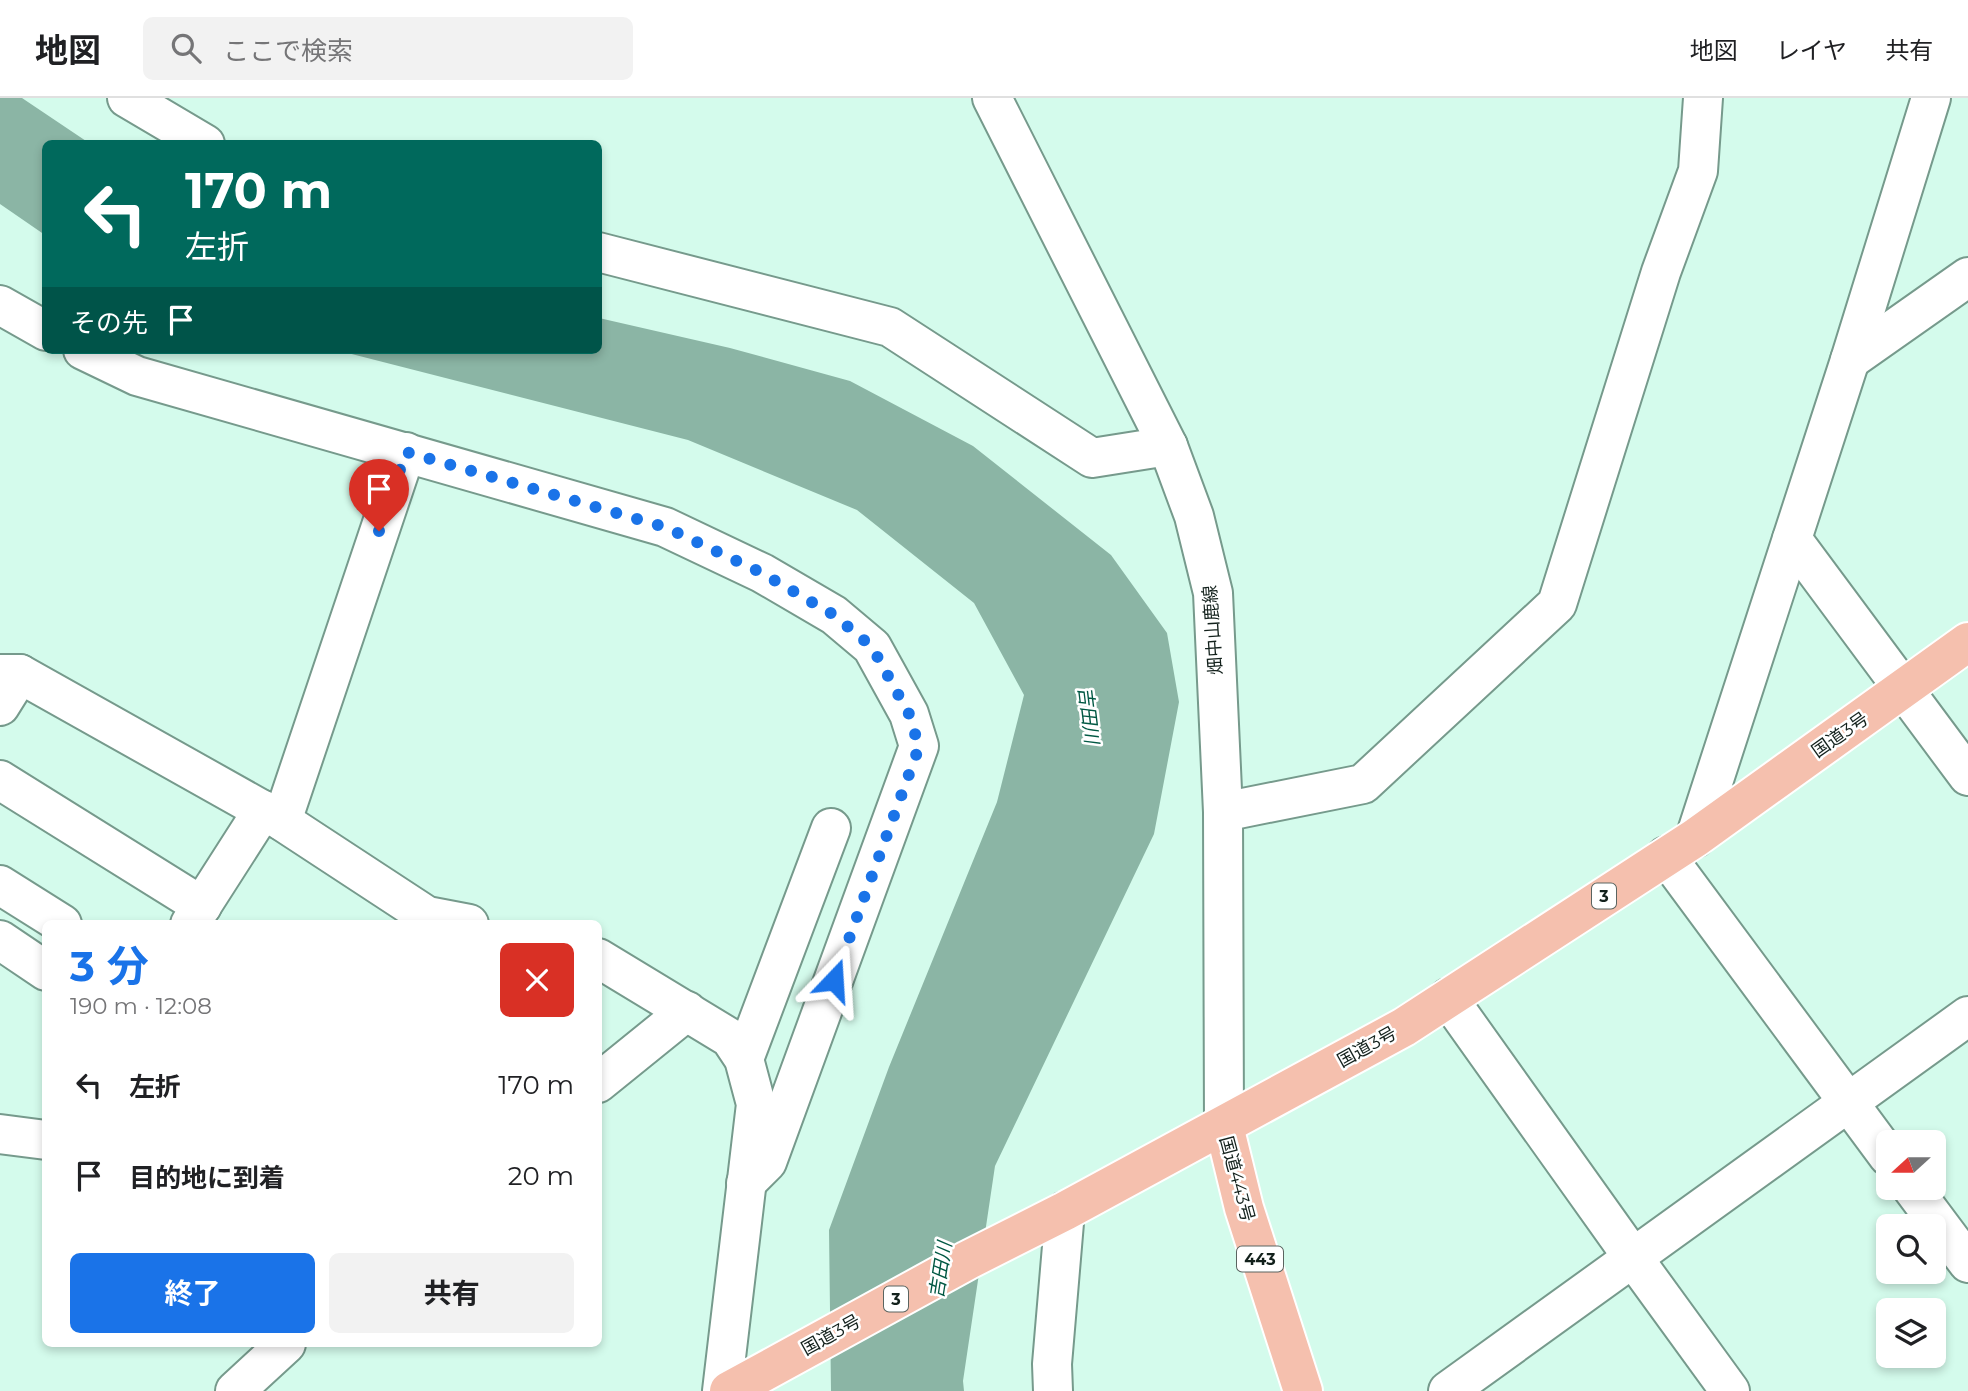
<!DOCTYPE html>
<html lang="ja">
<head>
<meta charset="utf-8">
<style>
	:root { --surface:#fff; --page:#f2f2f2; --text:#202124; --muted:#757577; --line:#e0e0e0; --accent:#1a73e8 }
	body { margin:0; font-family:Montserrat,"Noto Sans JP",sans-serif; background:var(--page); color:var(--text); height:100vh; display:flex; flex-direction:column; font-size:26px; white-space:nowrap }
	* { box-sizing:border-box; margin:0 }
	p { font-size:23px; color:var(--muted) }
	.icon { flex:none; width:38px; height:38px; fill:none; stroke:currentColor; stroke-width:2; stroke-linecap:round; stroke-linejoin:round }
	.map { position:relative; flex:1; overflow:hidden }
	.sheet { position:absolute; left:42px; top:822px; width:560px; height:427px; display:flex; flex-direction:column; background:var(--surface); border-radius:10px; box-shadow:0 4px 10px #0003 }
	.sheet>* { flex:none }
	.hud { position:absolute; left:42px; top:42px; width:560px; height:214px; border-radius:10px; box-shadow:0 4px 10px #0003; background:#00695c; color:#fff; overflow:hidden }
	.needle { width:46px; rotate:249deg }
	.buttons { position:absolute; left:1876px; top:1032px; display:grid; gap:14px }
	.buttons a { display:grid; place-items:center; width:70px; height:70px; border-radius:10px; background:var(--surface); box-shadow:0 4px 10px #0003; font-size:35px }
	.pin { position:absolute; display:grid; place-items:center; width:60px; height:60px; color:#fff; margin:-72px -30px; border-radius:50% 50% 50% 0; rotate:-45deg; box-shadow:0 0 7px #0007 }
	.pin .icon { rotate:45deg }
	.me { position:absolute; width:77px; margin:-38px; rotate:20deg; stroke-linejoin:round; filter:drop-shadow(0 0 5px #0008) }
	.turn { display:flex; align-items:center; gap:24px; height:147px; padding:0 28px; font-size:32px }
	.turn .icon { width:91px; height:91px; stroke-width:2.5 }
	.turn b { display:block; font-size:49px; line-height:60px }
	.then { display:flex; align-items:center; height:66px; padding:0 28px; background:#0003; gap:14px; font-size:26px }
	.round { display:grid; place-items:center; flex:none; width:74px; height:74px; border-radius:10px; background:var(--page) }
	.summary { display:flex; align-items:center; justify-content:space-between; height:119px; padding:0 28px }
	h1 { font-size:42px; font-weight:700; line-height:52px; color:var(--accent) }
	.button { display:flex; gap:14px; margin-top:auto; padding:14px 28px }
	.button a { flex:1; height:80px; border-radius:10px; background:var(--accent); color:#fff; font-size:28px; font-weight:700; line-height:80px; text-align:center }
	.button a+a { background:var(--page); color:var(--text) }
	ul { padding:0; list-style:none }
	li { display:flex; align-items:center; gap:21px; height:91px; padding:0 28px }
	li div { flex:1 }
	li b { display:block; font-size:26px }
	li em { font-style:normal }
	header { display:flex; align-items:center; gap:42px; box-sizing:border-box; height:98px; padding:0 35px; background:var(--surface); border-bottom:2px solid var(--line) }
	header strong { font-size:33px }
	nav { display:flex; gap:38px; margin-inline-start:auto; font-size:24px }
	.search { width:490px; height:63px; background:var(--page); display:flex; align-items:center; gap:18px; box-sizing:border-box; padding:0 24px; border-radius:10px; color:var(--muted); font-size:26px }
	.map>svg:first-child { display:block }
	.water { fill:#8bb5a5 }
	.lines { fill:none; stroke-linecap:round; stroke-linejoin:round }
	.street-casing { stroke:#769a8c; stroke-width:42 }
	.secondary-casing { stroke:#769a8c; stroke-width:42 }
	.highway-casing { stroke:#fff; stroke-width:42 }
	.street { stroke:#fff; stroke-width:38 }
	.secondary { stroke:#fff; stroke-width:38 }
	.highway { stroke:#f5c0ae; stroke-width:38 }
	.route { stroke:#1a73e8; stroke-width:12; stroke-dasharray:0 21.6 }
	.labels { text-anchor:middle; stroke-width:5; stroke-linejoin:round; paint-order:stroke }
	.shield { fill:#fff; stroke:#5a6460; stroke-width:2 }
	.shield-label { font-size:16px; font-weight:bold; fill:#13211c }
	.street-label { font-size:18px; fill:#13211c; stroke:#fff }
	.water-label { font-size:19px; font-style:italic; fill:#015843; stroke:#fff }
</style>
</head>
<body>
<header>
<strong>地図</strong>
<div class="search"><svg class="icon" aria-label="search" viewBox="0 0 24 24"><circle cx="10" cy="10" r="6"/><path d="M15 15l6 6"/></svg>ここで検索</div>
<nav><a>地図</a><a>レイヤ</a><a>共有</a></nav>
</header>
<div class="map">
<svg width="1968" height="1293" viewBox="0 0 1968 1293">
	<rect width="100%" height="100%" fill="#d4fbec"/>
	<!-- water -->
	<g class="water">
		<path d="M0,0H22L89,45L46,46L45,137L0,106Z"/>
		<path d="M599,220L730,250L850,283L973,348L1111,457L1167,535L1179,604L1154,736L995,1068L963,1283L964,1293H831L829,1132L889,969L997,704L1024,597L974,505L857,412L688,342L336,252H598Z"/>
	</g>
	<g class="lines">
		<!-- street casing -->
		<g class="street-casing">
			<g id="street">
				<path d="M127,0L205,46"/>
				<path d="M598,154L890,229L1092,360L1168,348"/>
				<path d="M0,207L46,233"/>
				<path d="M83,252L137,278L665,429L762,475L834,517L872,549L909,616L919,648L767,1064L746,1085"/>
				<path d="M1850,262L1968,179"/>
				<path d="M1792,441L1968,678"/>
				<path d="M0,608L20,576"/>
				<path d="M0,682L202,808"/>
				<path d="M1223,714L1363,686L1557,506L1661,174L1698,73L1703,0"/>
				<path d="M282,723L406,354"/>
				<path d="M1695,740L1850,262L1931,0"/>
				<path d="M1666,758L1888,1058"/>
				<path d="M0,787L62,826"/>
				<path d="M190,826L263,712"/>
				<path d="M0,842L46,873"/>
				<path d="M1448,900L1634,1161L1730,1293"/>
				<path d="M744,961L831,730"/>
				<path d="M598,985L687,913"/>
				<path d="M0,1036L46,1042"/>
				<path d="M1912,1090L1968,1165"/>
				<path d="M235,1293L286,1246"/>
				<path d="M1053,1293L1052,1266L1065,1113"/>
				<path d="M1448,1293L1968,918"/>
			</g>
		</g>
		<!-- secondary casing -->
		<g class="secondary-casing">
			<g id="secondary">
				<path d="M992,0L1168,348L1194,418L1213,495L1223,714L1224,1028"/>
				<path d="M0,576H20L282,723L427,818L469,826"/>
				<path d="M598,860L730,940L744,961L756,1006L722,1293"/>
			</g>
		</g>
		<!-- highway casing -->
		<g class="highway-casing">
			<g id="highway">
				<path d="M1224,1028L1244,1110L1303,1293"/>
				<path d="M729,1293L968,1162L1065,1113L1404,929L1695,740L1968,544"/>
			</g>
		</g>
		<!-- street -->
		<use href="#street" class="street"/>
		<!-- secondary -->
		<use href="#secondary" class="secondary"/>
		<!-- highway -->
		<use href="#highway" class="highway"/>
	</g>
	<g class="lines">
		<!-- route -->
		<path class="route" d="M379,433L406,354L665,429L762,475L834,517L872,549L909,616L919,649L834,882"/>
	</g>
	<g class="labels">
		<!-- shield labels -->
		<g class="shield">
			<rect x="1592" y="785.5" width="24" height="25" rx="5"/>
			<rect x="1237" y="1148.5" width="46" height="25" rx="5"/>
			<rect x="884" y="1188.5" width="24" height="25" rx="5"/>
		</g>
		<g class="shield-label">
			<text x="1604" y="804">3</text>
			<text x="1260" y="1167">443</text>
			<text x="896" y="1207">3</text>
		</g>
		<!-- street labels -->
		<g class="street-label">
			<text transform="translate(1213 532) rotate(-94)" y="6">畑中山鹿線</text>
			<text transform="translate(1840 637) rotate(-35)" y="6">国道3号</text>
			<text transform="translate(1367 949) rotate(-29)" y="6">国道3号</text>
			<text transform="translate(1237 1081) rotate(75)" y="6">国道443号</text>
			<text transform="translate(831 1237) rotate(-29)" y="6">国道3号</text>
		</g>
		<!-- water labels -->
		<g class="water-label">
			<text transform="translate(1089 617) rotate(83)" y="7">吉田川</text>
			<text transform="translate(940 1172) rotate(-81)" y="7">吉田川</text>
		</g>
	</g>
</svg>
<div class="buttons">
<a><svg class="needle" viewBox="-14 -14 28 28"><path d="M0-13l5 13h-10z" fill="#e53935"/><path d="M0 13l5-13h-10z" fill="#757577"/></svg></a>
<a><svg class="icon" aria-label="search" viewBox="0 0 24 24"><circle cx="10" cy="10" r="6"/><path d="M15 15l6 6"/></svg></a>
<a><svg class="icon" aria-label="layers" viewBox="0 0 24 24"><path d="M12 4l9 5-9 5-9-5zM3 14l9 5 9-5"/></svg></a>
</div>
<div class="pin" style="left:379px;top:433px;background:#d93025"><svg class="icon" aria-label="arrive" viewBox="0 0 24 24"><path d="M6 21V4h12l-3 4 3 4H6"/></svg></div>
<svg class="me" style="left:834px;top:882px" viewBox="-20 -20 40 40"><path d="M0-17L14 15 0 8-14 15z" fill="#1a73e8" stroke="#fff" stroke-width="4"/></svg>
<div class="hud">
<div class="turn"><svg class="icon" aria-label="left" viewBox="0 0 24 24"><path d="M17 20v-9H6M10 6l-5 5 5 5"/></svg><div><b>170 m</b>左折</div></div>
<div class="then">その先<svg class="icon" aria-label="arrive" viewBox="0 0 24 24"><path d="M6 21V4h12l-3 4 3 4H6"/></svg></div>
</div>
<section class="sheet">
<div class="summary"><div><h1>3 分</h1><p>190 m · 12:08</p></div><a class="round" style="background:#d93025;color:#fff"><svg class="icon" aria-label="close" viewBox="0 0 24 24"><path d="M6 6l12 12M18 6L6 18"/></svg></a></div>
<ul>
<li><svg class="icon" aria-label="left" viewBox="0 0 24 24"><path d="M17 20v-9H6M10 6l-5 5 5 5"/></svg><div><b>左折</b></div><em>170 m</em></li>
<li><svg class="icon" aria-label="arrive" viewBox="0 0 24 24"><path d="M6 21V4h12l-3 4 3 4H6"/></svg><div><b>目的地に到着</b></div><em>20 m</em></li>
</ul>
<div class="button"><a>終了</a><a>共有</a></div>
</section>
</div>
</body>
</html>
